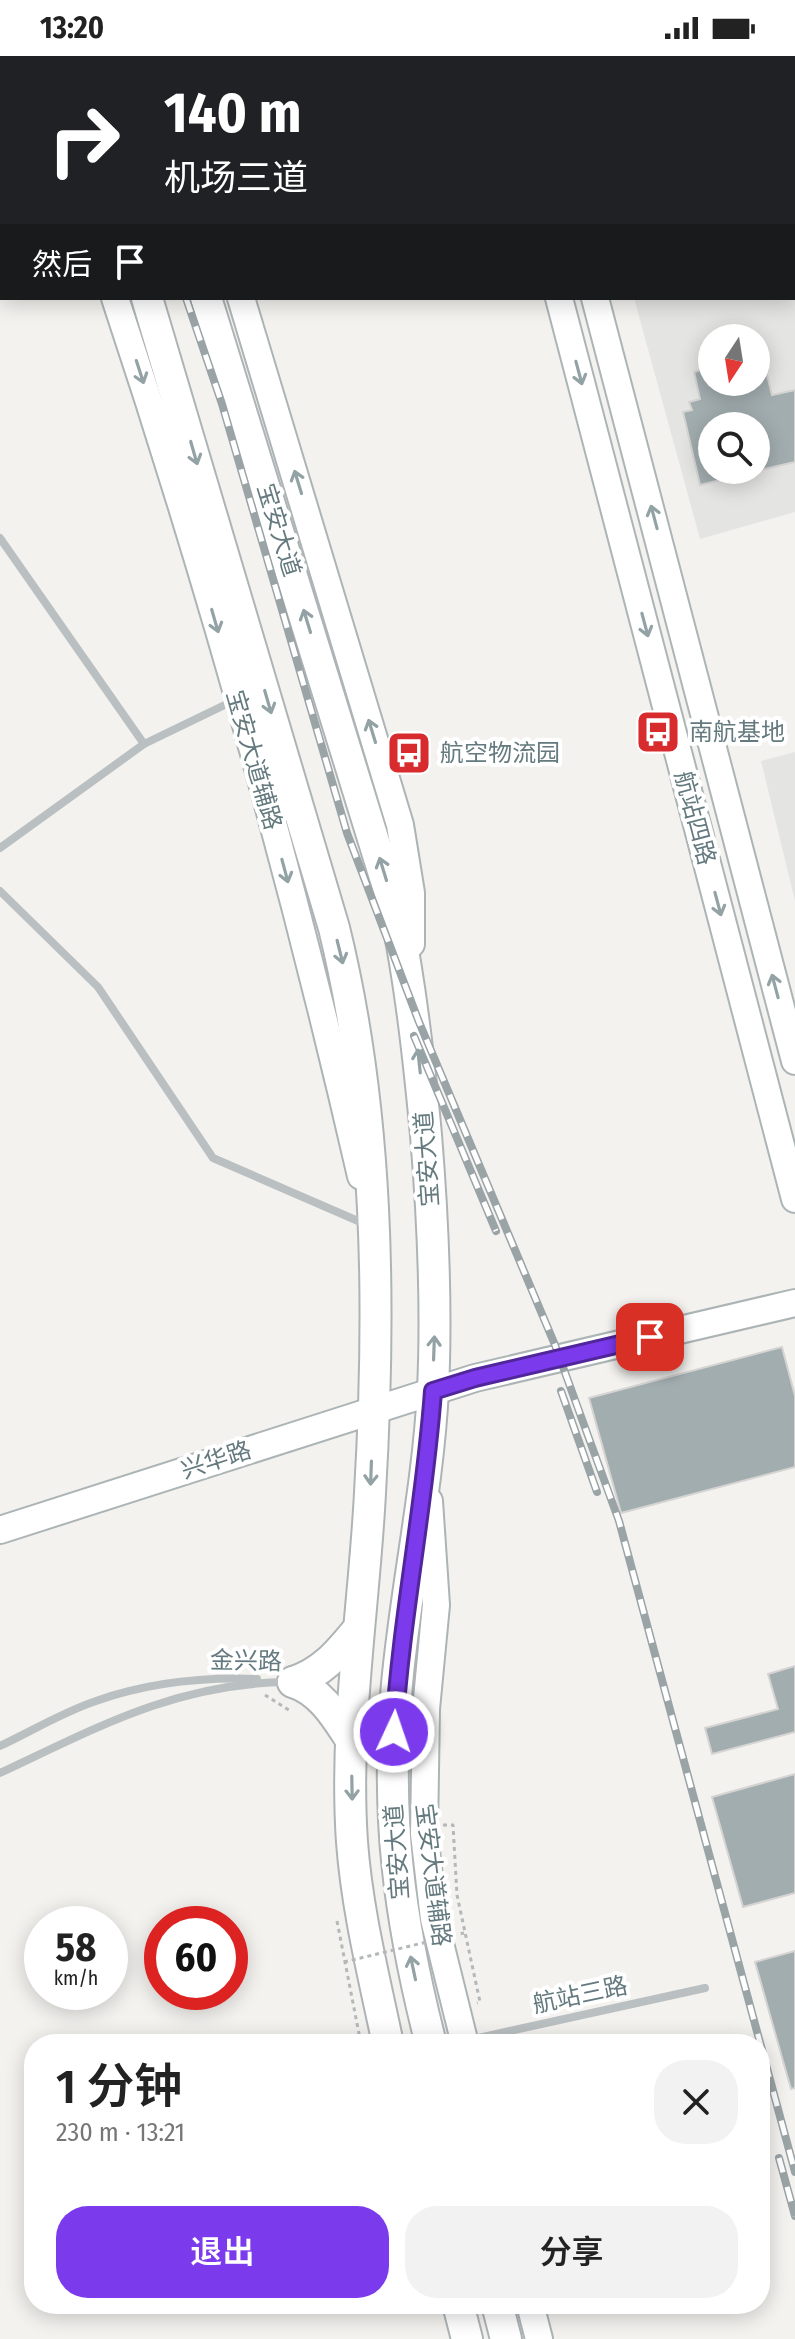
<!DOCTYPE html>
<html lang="zh">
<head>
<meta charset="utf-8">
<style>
	:root { --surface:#fff; --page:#f2f2f2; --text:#222; --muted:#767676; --accent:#7c3aed }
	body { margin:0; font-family:"Fira Sans Condensed","Noto Sans SC",sans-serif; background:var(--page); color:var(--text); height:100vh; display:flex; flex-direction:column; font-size:30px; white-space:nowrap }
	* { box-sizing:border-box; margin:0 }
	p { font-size:26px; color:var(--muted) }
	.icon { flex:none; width:44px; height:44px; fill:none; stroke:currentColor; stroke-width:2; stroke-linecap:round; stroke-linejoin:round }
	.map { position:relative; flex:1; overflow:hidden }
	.drawer { position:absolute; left:24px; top:1978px; width:746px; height:280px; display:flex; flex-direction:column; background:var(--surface); border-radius:32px; box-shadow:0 4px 20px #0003 }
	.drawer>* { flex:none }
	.guide { position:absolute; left:0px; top:0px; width:796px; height:244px; box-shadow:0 4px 20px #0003; background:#202124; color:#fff; overflow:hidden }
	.needle { width:52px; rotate:192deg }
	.fabs { position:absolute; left:698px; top:268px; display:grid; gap:16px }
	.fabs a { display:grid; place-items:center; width:72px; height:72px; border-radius:50%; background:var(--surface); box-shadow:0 4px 20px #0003; font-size:40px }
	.speed { position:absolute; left:24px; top:1850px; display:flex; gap:16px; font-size:40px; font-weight:700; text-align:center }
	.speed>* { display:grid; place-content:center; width:104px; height:104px; border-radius:50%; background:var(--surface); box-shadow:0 4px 20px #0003; line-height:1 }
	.speed small { font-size:20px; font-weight:400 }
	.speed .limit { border:12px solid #d22; background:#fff; color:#111 }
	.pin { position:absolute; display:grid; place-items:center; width:68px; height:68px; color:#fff; margin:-34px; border-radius:16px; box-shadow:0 4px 12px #0006 }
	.me { position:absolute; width:88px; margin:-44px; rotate:3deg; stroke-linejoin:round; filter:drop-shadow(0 0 6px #0008) }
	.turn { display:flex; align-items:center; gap:28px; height:168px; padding:0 32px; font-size:36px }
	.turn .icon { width:104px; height:104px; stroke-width:2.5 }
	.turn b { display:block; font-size:56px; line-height:68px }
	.then { display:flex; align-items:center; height:76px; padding:0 32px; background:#0003; gap:16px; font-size:30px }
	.round { display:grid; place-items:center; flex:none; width:84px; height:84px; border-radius:32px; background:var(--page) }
	.overview { display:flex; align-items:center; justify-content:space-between; height:136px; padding:0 32px }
	h1 { font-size:48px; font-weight:600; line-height:60px }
	.action { display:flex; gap:16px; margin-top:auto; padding:16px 32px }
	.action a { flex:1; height:92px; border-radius:32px; background:var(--accent); color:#fff; font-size:32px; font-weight:600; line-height:92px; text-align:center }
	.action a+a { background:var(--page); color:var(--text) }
	.status { display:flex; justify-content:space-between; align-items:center; height:56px; padding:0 40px; background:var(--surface); direction:ltr }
	.status svg { height:22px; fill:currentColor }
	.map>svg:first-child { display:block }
	.built { fill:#e4e4e3; fill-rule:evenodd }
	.building { fill:#a2adaf; stroke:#d5d4d2; stroke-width:2 }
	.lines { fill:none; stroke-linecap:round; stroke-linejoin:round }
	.secondary-casing { stroke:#acb4b6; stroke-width:30 }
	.primary-casing { stroke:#aeb4b6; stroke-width:34 }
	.path { stroke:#b4b8b9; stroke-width:3; stroke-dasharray:4 4; stroke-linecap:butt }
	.lane { stroke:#bac0c1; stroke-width:6 }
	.street { stroke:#bac0c1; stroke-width:8 }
	.secondary { stroke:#fff; stroke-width:26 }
	.primary { stroke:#fff; stroke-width:30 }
	.rail-casing { stroke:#9aa3a6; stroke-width:8 }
	.rail { stroke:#fff; stroke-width:5; stroke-dasharray:15; stroke-linecap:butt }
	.path-bridge { stroke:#b4b8b9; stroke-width:3; stroke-dasharray:4 4; stroke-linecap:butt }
	.oneway { stroke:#92a2a5 }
	.route-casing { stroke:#51269a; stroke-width:20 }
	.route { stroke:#7c3aed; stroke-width:14 }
	.labels { text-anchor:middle; stroke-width:8; stroke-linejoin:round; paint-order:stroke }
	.street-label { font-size:24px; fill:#647a7f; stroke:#fff }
	.poi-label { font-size:24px; fill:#647a7f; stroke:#fff; text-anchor:start }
</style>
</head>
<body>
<div class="status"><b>13:20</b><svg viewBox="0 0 49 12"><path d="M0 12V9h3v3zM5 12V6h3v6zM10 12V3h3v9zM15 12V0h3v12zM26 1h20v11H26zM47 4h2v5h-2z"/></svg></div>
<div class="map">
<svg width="795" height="2283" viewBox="0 0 795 2283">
	<rect width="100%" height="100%" fill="#f3f2ef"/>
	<!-- built -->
	<g class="built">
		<path d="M567,0H795V456L700,483L634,242H794V2ZM712,282H756V326H712ZM712,370H756V414H712Z"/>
		<path d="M795,696V845L761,705Z"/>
	</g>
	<!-- building -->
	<g class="building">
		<path d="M761,295L772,339L795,334V406L756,415V370H712V414H740V419L700,429L683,356L692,354L689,346L700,343L694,316L712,311V326H756V296Z"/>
		<path d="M782,1291L795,1340V1411L621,1457L589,1342Z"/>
		<path d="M795,1610V1676L712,1698L705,1672L778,1653L768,1618Z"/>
		<path d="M795,1718V1837L743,1851L712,1741Z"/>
		<path d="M795,1895V2032L791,2033L755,1906Z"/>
	</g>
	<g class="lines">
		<!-- secondary casing -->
		<g class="secondary-casing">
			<g id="secondary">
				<path d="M21,0L22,2"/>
				<path d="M147,0L148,2"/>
				<path d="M496,0V2"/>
				<path d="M531,0L532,2"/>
				<path d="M115,242C211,530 293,824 361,1120"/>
				<path d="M241,242L400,769L411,837V888"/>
				<path d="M559,242L795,1143"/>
				<path d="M595,242L795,1005"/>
				<path d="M429,1445L436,1549L426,1653L424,1778L434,1863L465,1988"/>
				<path d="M0,1474L475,1322L795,1247"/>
				<path d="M530,2248L539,2283"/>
			</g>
		</g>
		<!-- primary casing -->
		<g class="primary-casing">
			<g id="primary">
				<path d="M53,0L54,2"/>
				<path d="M108,0L109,2"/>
				<path d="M147,242L334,872C379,1055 381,1249 370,1437C364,1553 344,1669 352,1786C357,1854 374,1921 388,1988"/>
				<path d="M206,242L396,857C411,931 419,1005 426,1079C433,1164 437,1249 433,1334C428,1433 406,1530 397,1628C385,1758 399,1863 431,1988"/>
				<path d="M293,1626C323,1617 340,1595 359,1572"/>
				<path d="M293,1626C321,1635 336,1661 351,1684"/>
				<path d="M458,2248L467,2283"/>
				<path d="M497,2248L506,2283"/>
			</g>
		</g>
		<!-- path -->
		<g class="path">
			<path d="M265,1639L292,1656"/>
			<path d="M443,1769H453L457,1839L480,1946L477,1947"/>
			<path d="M337,1865L361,1988"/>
		</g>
		<!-- lane -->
		<g class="lane">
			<path d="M763,0L764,2"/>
			<path d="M794,109L795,113"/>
			<path d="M794,119H795"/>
			<path d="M794,170H795"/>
		</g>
		<!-- street -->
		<g class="street">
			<path d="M0,482L144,688"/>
			<path d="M0,792L144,688L235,644"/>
			<path d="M0,835L98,931L213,1102L365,1168"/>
			<path d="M0,1690C32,1675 63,1656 96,1645C147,1627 203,1621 257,1623"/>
			<path d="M0,1717C98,1671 175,1628 286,1626"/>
			<path d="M469,1984L705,1932"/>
		</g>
		<!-- secondary -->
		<use href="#secondary" class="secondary"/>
		<!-- primary -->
		<use href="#primary" class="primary"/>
		<!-- rail casing -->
		<g class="rail-casing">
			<g id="rail">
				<path d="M79,0L80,2"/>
				<path d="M186,242L222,348L347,777L419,966L555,1289L619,1465L795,2116"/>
				<path d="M414,980L496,1175"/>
				<path d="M561,1335L597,1436"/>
				<path d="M779,2102L795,2160"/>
			</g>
		</g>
		<!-- rail -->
		<use href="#rail" class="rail"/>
		<!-- path-bridge -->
		<path class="path-bridge" d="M344,1906L464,1877"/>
	</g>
	<!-- one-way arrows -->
	<defs><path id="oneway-shaft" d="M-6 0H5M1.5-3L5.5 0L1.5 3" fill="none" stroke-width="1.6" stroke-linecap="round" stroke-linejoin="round" transform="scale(2)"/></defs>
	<g class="oneway">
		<use href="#oneway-shaft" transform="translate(140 316) rotate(72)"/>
		<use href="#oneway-shaft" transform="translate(579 317) rotate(75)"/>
		<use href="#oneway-shaft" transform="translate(194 397) rotate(74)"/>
		<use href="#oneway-shaft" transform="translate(298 426) rotate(-107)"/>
		<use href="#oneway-shaft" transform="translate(654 461) rotate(-105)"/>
		<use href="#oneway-shaft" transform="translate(215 565) rotate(74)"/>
		<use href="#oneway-shaft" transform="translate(307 565) rotate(-107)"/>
		<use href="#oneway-shaft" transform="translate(645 569) rotate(75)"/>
		<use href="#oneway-shaft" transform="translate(268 646) rotate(74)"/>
		<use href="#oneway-shaft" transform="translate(372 675) rotate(-107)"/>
		<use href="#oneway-shaft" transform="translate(383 813) rotate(-107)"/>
		<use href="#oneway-shaft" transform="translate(285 815) rotate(75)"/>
		<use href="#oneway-shaft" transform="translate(718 848) rotate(75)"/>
		<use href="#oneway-shaft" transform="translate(340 896) rotate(76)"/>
		<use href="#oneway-shaft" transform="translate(775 930) rotate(-105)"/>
		<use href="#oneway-shaft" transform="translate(419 1005) rotate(-96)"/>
		<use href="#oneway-shaft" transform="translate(434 1292) rotate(-88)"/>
		<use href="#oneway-shaft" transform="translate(371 1417) rotate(92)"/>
		<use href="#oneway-shaft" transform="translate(352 1732) rotate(89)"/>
		<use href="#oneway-shaft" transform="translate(413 1912) rotate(-102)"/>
	</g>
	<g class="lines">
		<!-- route casing -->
		<g class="route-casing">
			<path id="route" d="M394,1676C401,1561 425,1449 433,1335L475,1322L650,1281"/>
		</g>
		<!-- route -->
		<use href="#route" class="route"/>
	</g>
	<!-- icons -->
	<defs>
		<g id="bus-square" transform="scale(2.3)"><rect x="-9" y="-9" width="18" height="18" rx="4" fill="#d82b2e" stroke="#fff"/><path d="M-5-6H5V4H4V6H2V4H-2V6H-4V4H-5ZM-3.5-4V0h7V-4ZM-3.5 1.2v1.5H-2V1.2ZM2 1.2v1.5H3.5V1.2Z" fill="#fff"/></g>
	</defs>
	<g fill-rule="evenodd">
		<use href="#bus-square" x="658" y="676"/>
		<use href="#bus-square" x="409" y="697"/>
	</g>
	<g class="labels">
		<!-- street labels -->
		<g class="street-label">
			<text transform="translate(279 474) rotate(73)" y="8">宝安大道</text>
			<text transform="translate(254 704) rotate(74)" y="8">宝安大道辅路</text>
			<text transform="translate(695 762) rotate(75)" y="8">航站四路</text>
			<text transform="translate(427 1103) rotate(-94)" y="8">宝安大道</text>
			<text transform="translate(216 1404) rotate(-18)" y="8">兴华路</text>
			<text transform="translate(246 1605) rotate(1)" y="8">金兴路</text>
			<text transform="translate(397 1796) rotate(-94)" y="8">宝安大道</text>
			<text transform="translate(433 1819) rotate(83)" y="8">宝安大道辅路</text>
			<text transform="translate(580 1939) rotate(-12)" y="8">航站三路</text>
		</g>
		<!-- poi labels -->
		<g class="poi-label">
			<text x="689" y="684">南航基地</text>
			<text x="440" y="705">航空物流园</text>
		</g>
	</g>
</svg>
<div class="fabs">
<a><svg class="needle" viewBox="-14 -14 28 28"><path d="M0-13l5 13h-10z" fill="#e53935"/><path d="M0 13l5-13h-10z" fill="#767676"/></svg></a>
<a><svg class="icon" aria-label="search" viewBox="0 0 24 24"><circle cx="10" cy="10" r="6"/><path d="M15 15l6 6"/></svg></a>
</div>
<div class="speed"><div>58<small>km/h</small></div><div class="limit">60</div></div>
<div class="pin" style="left:650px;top:1281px;background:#d93025"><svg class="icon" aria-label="arrive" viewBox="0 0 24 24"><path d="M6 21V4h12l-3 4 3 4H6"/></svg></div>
<svg class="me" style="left:394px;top:1676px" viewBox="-20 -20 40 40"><circle r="17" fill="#7c3aed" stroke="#fff" stroke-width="3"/><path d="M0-11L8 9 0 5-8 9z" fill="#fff"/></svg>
<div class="guide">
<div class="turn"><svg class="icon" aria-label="right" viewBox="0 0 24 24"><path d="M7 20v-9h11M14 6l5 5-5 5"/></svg><div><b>140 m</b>机场三道</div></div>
<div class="then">然后<svg class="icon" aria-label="arrive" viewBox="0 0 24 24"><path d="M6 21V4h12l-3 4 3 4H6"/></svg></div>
</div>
<section class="drawer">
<div class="overview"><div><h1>1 分钟</h1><p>230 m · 13:21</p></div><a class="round"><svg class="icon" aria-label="close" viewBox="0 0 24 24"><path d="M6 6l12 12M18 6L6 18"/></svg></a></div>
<div class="action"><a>退出</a><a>分享</a></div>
</section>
</div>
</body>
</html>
